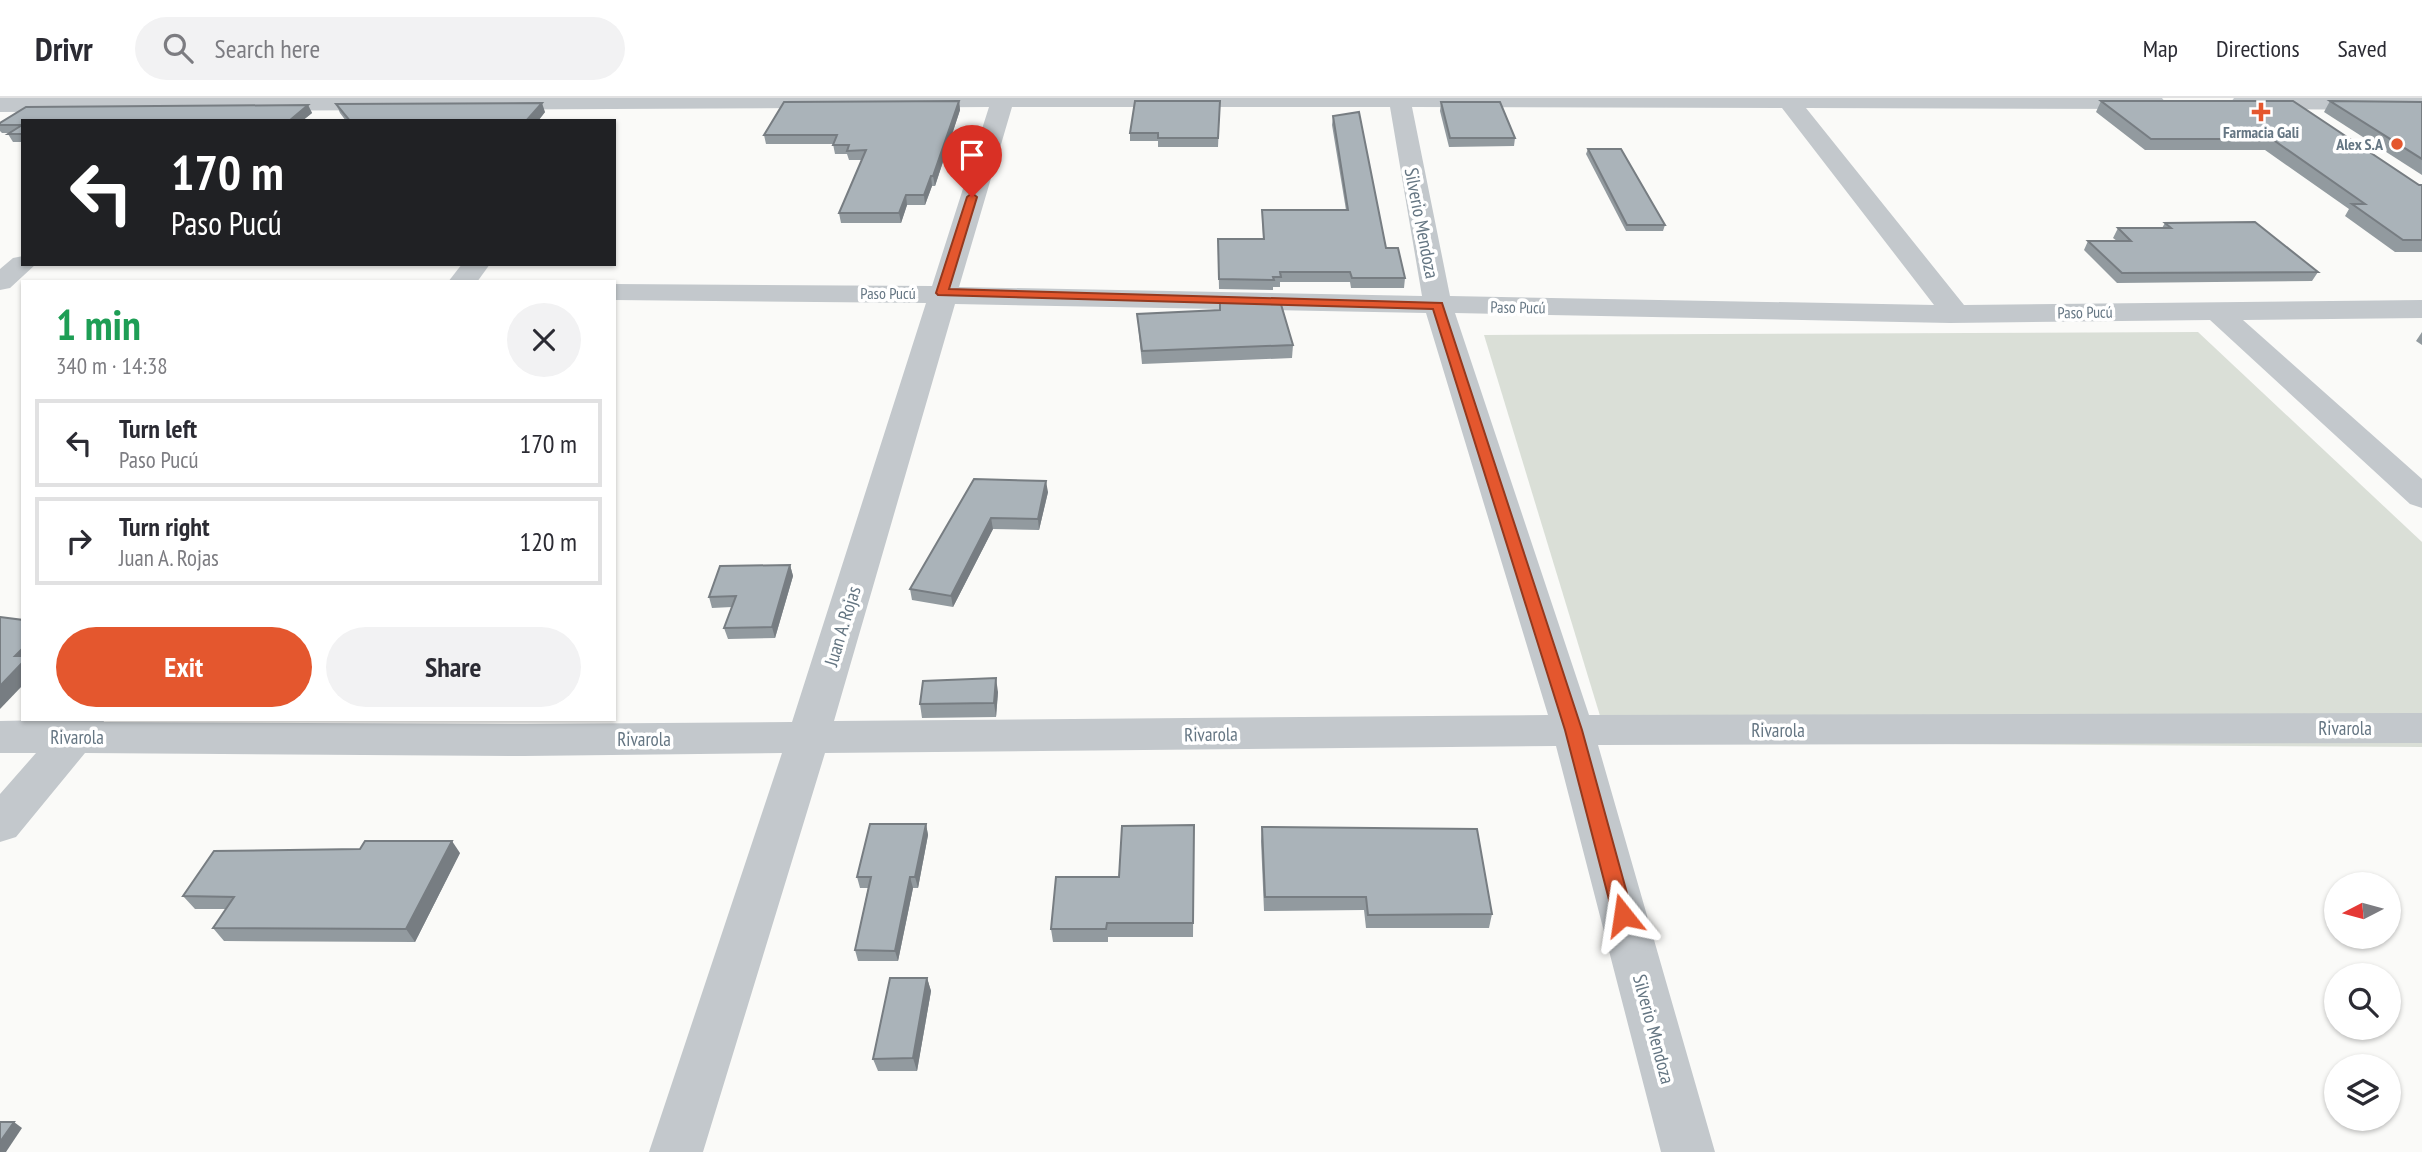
<!DOCTYPE html>
<html lang="en">
<head>
<meta charset="utf-8">
<style>
	:root { --surface:#fff; --page:#f2f2f3; --text:#2b2b33; --muted:#7c7c81; --line:#e1e1e2; --accent:#e4572e }
	body { margin:0; font-family:"PT Sans Narrow",sans-serif; background:var(--page); color:var(--text); height:100vh; display:flex; flex-direction:column; font-size:26px; white-space:nowrap }
	* { box-sizing:border-box; margin:0 }
	p { font-size:23px; color:var(--muted) }
	.icon { flex:none; width:38px; height:38px; fill:none; stroke:currentColor; stroke-width:2; stroke-linecap:round; stroke-linejoin:round }
	.map { position:relative; flex:1; overflow:hidden }
	.sheet { position:absolute; left:21px; top:182px; width:595px; height:441px; display:flex; flex-direction:column; background:var(--surface); border-radius:0px; box-shadow:0 2px 5px #0004 }
	.sheet>* { flex:none }
	.guide { position:absolute; left:21px; top:21px; width:595px; height:147px; border-radius:0px; box-shadow:0 2px 5px #0004; background:#202124; color:#fff; overflow:hidden }
	.needle { width:46px; rotate:264deg }
	.fabs { position:absolute; left:2324px; top:774px; display:grid; gap:14px }
	.fabs a { display:grid; place-items:center; width:77px; height:77px; border-radius:50%; background:var(--surface); box-shadow:0 2px 5px #0004; font-size:35px }
	.pin { position:absolute; display:grid; place-items:center; width:60px; height:60px; color:#fff; margin:-72px -30px; border-radius:50% 50% 50% 0; rotate:-45deg; box-shadow:0 0 7px #0007 }
	.pin .icon { rotate:45deg }
	.me { position:absolute; width:77px; margin:-38px; rotate:345deg; stroke-linejoin:round; filter:drop-shadow(0 0 5px #0008) }
	.turn { display:flex; align-items:center; gap:24px; height:147px; padding:0 35px; font-size:32px }
	.turn .icon { width:91px; height:91px; stroke-width:2.5 }
	.turn b { display:block; font-size:49px; line-height:60px }
	.round { display:grid; place-items:center; flex:none; width:74px; height:74px; border-radius:37px; background:var(--page) }
	.head { display:flex; align-items:center; justify-content:space-between; height:119px; padding:0 35px }
	h1 { font-size:42px; font-weight:700; line-height:52px; color:#1e9e55 }
	.button { display:flex; gap:14px; margin-top:auto; padding:14px 35px }
	.button a { flex:1; height:80px; border-radius:42px; background:var(--accent); color:#fff; font-size:28px; font-weight:700; line-height:80px; text-align:center }
	.button a+a { background:var(--page); color:var(--text) }
	ul { padding:0; list-style:none }
	li { display:flex; align-items:center; gap:21px; height:88px; margin:0 14px 10px; padding:0 21px; border:4px solid var(--line); border-radius:0px }
	li div { flex:1 }
	li b { display:block; font-size:26px }
	li em { font-style:normal }
	header { display:flex; align-items:center; gap:42px; box-sizing:border-box; height:98px; padding:0 35px; background:var(--surface); border-bottom:2px solid var(--line) }
	header strong { font-size:33px }
	nav { display:flex; gap:38px; margin-inline-start:auto; font-size:24px }
	.search { width:490px; height:63px; background:var(--page); display:flex; align-items:center; gap:18px; box-sizing:border-box; padding:0 24px; border-radius:38px; color:var(--muted); font-size:26px }
	.map>svg:first-child { display:block }
	.green { fill:#dadfd7 }
	.lines { fill:none; stroke-linecap:round; stroke-linejoin:round }
	.street { fill:#c3c8cc; fill-rule:evenodd }
	.wall { fill:#929a9f }
	.shaded-wall { fill:#777d82 }
	.building { fill:#aab3b9; stroke:#777d82; stroke-width:2 }
	.route { fill:#e4572e; stroke:#94391e; stroke-width:2 }
	.poi-dot { fill:#e4572e; stroke:#fff; stroke-width:2.5 }
	.labels { text-anchor:middle; stroke-width:7; stroke-linejoin:round; paint-order:stroke }
	.far-poi-label { font-size:16px; font-weight:bold; fill:#657683; stroke:#fff }
	.far-street-label { font-size:16px; fill:#657683; stroke:#fff }
	.street-label { font-size:19px; fill:#657683; stroke:#fff }
</style>
</head>
<body>
<header>
<strong>Drivr</strong>
<div class="search"><svg class="icon" aria-label="search" viewBox="0 0 24 24"><circle cx="10" cy="10" r="6"/><path d="M15 15l6 6"/></svg>Search here</div>
<nav><a>Map</a><a>Directions</a><a>Saved</a></nav>
</header>
<div class="map">
<svg width="2422" height="1054" viewBox="0 0 2422 1054">
	<rect width="100%" height="100%" fill="#fafaf8"/>
	<!-- green -->
	<path class="green" d="M2198,234L2422,444V649L1608,644L1484,237Z"/>
	<g class="lines">
		<!-- street -->
		<g class="street">
			<path d="M0,0H2162L2165,4L2162,9L2154,11L1806,10L1964,207L2422,202V220L2243,222L2422,381V410L2410,406L2210,222L1950,225L1455,215L1589,617L2422,615V645L1598,647L1715,1054H1661L1556,648L825,655L703,1054H649L782,655L524,658L85,655L16,739L0,744V696L36,655H0V623L103,621L104,624L524,626L792,624L926,205L614,202V186L932,188L989,9L0,14ZM1012,9H1390L1422,198L959,189ZM1412,9L1782,10L1934,207L1450,198ZM955,206L1426,215L1548,617L834,623Z"/>
			<path d="M2234,0H2422V12L2242,11L2234,9L2231,4Z"/>
			<path d="M23,158V166H36L10,190L0,192V171L13,160Z"/>
			<path d="M462,166H490L477,184H448Z"/>
		</g>
	</g>
	<!-- wall -->
	<g class="wall">
		<path d="M959,3L960,12L935,88H932L925,107H907L901,125H841L839,115L862,62H849L847,56H835L833,46H766L764,37Z"/>
		<path d="M1220,3L1218,49H1158V43H1130V35Z"/>
		<path d="M2101,3H2293L2419,87H2422V154H2395L2345,118L2349,111L2265,52H2145L2096,14Z"/>
		<path d="M2330,3L2422,4V77L2324,14Z"/>
		<path d="M1441,4L1515,40L1514,48L1449,49L1440,13Z"/>
		<path d="M336,6L545,14L538,23H346L340,15Z"/>
		<path d="M308,7L312,15L302,23H23V44H13L8,36L9,35H2L0,33V25L26,9Z"/>
		<path d="M1333,18L1386,150L1405,180L1404,190H1351L1350,184H1280V189H1273V192L1219,191L1218,141H1263L1262,112H1346L1332,27Z"/>
		<path d="M1588,51L1665,127L1663,133H1626L1586,56Z"/>
		<path d="M2165,125L2318,174L2312,183L2117,185L2084,152L2088,143H2117L2113,140L2118,130H2162Z"/>
		<path d="M1137,216L1293,247L1292,260L1142,266Z"/>
		<path d="M2422,234V247L2416,243Z"/>
		<path d="M974,381L1048,394L1039,432L993,431L953,509L912,502L910,491Z"/>
		<path d="M790,467L793,478L775,540L728,541L724,530L732,509L712,510L709,499Z"/>
		<path d="M998,594L996,619L922,620L920,606Z"/>
		<path d="M926,726L928,737L918,790H913L898,863H858L855,852L868,790H860L857,779Z"/>
		<path d="M1194,727L1193,839H1108V844H1053L1051,831L1119,779Z"/>
		<path d="M1262,729L1492,816L1489,830H1366L1364,812L1264,813L1261,743Z"/>
		<path d="M460,755L415,844L224,843L213,830L226,811H195L183,798Z"/>
		<path d="M927,880L931,893L917,973H878L873,961Z"/>
	</g>
	<!-- shaded-wall -->
	<g class="shaded-wall">
		<path d="M959,3L960,12L935,88L933,78Z"/>
		<path d="M542,5L545,14L538,23H526Z"/>
		<path d="M308,7L312,15L302,23H289Z"/>
		<path d="M931,78L932,88L925,107L924,97Z"/>
		<path d="M906,97L907,107L901,125L899,115Z"/>
		<path d="M1046,383L1048,394L1039,432L1038,421Z"/>
		<path d="M991,420L993,431L953,509L951,498Z"/>
		<path d="M790,467L793,478L775,540L772,529Z"/>
		<path d="M23,550V587L0,611V588L15,558Z"/>
		<path d="M996,580L998,594L996,619L994,605Z"/>
		<path d="M926,726L928,737L918,790L915,779Z"/>
		<path d="M452,743L460,755L415,844L406,831Z"/>
		<path d="M910,779L913,790L898,863L895,853Z"/>
		<path d="M927,880L931,893L917,973L913,960Z"/>
		<path d="M14,1024L22,1030L6,1054H0V1044Z"/>
	</g>
	<!-- building -->
	<g class="building">
		<path d="M959,3L933,78H931L924,97H906L899,115H839L866,52L847,53L849,47H833L837,37H764L784,4Z"/>
		<path d="M1135,3H1220L1218,40H1158V35H1130Z"/>
		<path d="M2101,3H2293L2419,87H2422V142H2403L2352,106H2365L2272,41H2151Z"/>
		<path d="M2330,3L2422,4V61Z"/>
		<path d="M1441,4H1500L1515,40H1450Z"/>
		<path d="M542,5L526,23H350L336,6Z"/>
		<path d="M308,7L289,23H23V36H8L22,27H0V25L26,9Z"/>
		<path d="M1359,14L1386,150H1398L1405,180H1352L1350,174H1280L1281,179H1273L1274,182L1219,181L1218,141H1264L1262,112H1348L1333,18Z"/>
		<path d="M1588,51H1621L1665,127H1627Z"/>
		<path d="M2255,124L2318,174L2122,175L2088,143H2131L2118,130H2171L2165,125Z"/>
		<path d="M1220,201L1280,203L1293,247L1142,253L1137,216L1220,212Z"/>
		<path d="M974,381L1046,383L1038,421L991,420L951,498L910,491Z"/>
		<path d="M790,467L772,529L724,530L736,498L709,499L720,468Z"/>
		<path d="M0,519L23,522V550L15,558H23V564L0,588Z"/>
		<path d="M996,580L994,605L920,606L923,583Z"/>
		<path d="M870,726H926L915,779H910L895,853L855,852L871,779H857Z"/>
		<path d="M1194,727L1193,825H1107L1106,831H1051L1056,779H1119L1122,728Z"/>
		<path d="M1262,729L1477,731L1492,816L1368,817L1366,799H1265Z"/>
		<path d="M365,743H452L406,831L213,830L234,799L183,798L214,753L360,751Z"/>
		<path d="M890,880H927L913,960L873,961Z"/>
		<path d="M0,1024H14L0,1044Z"/>
	</g>
	<!-- route -->
	<path class="route" d="M972,95L977,99L949,191L1442,205L1582,632L1633,817L1630,822L1623,825L1616,822L1613,817L1565,632L1433,211L938,197L936,195L967,99Z"/>
	<!-- markers -->
	<g class="poi-dot">
		<path d="M2257.5 3.5h7v7h7v7h-7v7h-7v-7h-7v-7h7z"/>
		<circle cx="2397" cy="46" r="7"/>
	</g>
	<g class="labels">
		<!-- far-poi labels -->
		<g class="far-poi-label">
			<text x="2261" y="40">Farmacia Gali</text>
			<text x="2383" y="52" text-anchor="end">Alex S.A</text>
		</g>
		<!-- far-street labels -->
		<g class="far-street-label">
			<text x="888" y="201">Paso Pucú</text>
			<text transform="translate(1518 209) rotate(1)" y="6">Paso Pucú</text>
			<text transform="translate(2085 214) rotate(-1)" y="6">Paso Pucú</text>
		</g>
		<!-- street labels -->
		<g class="street-label">
			<text transform="translate(1422 125) rotate(79)" y="7">Silverio Mendoza</text>
			<text transform="translate(842 528) rotate(-73)" y="7">Juan A. Rojas</text>
			<text x="2345" y="637">Rivarola</text>
			<text x="1778" y="639">Rivarola</text>
			<text transform="translate(1211 636) rotate(-1)" y="7">Rivarola</text>
			<text x="77" y="646">Rivarola</text>
			<text x="644" y="648">Rivarola</text>
			<text transform="translate(1654 931) rotate(75)" y="7">Silverio Mendoza</text>
		</g>
	</g>
</svg>
<div class="fabs">
<a><svg class="needle" viewBox="-14 -14 28 28"><path d="M0-13l5 13h-10z" fill="#e53935"/><path d="M0 13l5-13h-10z" fill="#7c7c81"/></svg></a>
<a><svg class="icon" aria-label="search" viewBox="0 0 24 24"><circle cx="10" cy="10" r="6"/><path d="M15 15l6 6"/></svg></a>
<a><svg class="icon" aria-label="layers" viewBox="0 0 24 24"><path d="M12 4l9 5-9 5-9-5zM3 14l9 5 9-5"/></svg></a>
</div>
<div class="pin" style="left:972px;top:99px;background:#d93025"><svg class="icon" aria-label="arrive" viewBox="0 0 24 24"><path d="M6 21V4h12l-3 4 3 4H6"/></svg></div>
<svg class="me" style="left:1623px;top:817px" viewBox="-20 -20 40 40"><path d="M0-17L14 15 0 8-14 15z" fill="#e4572e" stroke="#fff" stroke-width="4"/></svg>
<div class="guide">
<div class="turn"><svg class="icon" aria-label="left" viewBox="0 0 24 24"><path d="M17 20v-9H6M10 6l-5 5 5 5"/></svg><div><b>170 m</b>Paso Pucú</div></div>
</div>
<section class="sheet">
<div class="head"><div><h1>1 min</h1><p>340 m · 14:38</p></div><a class="round"><svg class="icon" aria-label="close" viewBox="0 0 24 24"><path d="M6 6l12 12M18 6L6 18"/></svg></a></div>
<ul>
<li><svg class="icon" aria-label="left" viewBox="0 0 24 24"><path d="M17 20v-9H6M10 6l-5 5 5 5"/></svg><div><b>Turn left</b><p>Paso Pucú</p></div><em>170 m</em></li>
<li><svg class="icon" aria-label="right" viewBox="0 0 24 24"><path d="M7 20v-9h11M14 6l5 5-5 5"/></svg><div><b>Turn right</b><p>Juan A. Rojas</p></div><em>120 m</em></li>
</ul>
<div class="button"><a>Exit</a><a>Share</a></div>
</section>
</div>
</body>
</html>
